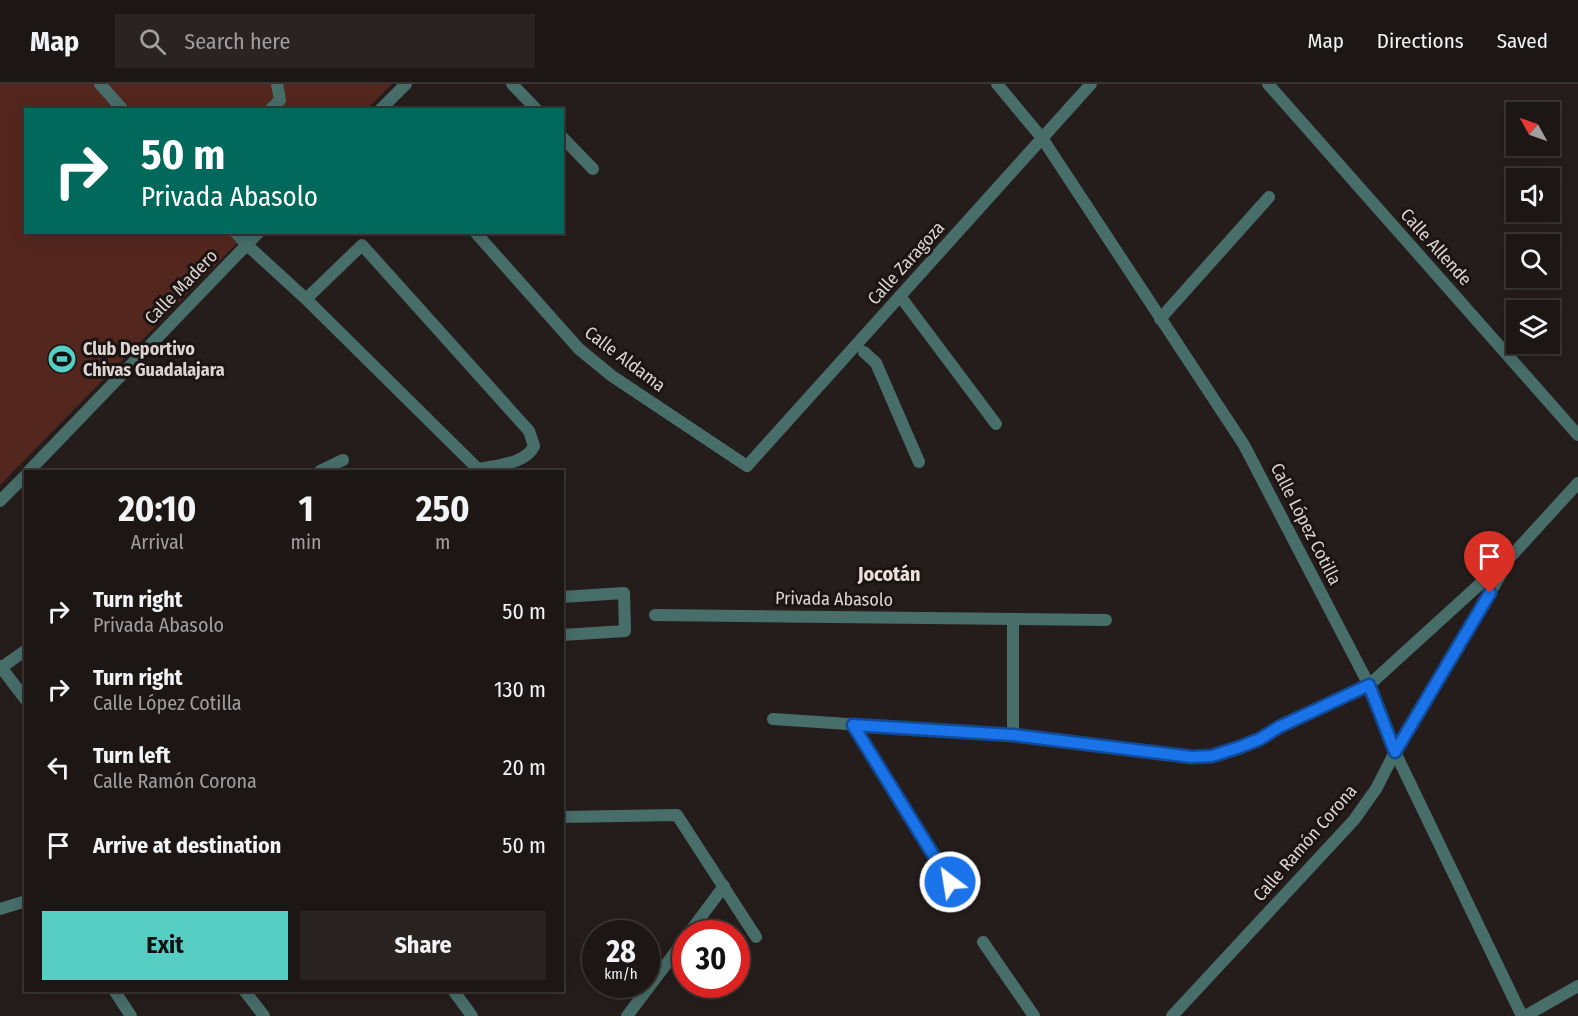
<!DOCTYPE html>
<html lang="en">
<head>
<meta charset="utf-8">
<style>
	:root { --surface:#1c1614; --page:#292322; --text:#f1f3f6; --muted:#a09fa0; --line:#3a3534; --accent:#56cec3 }
	body { margin:0; font-family:"Fira Sans Condensed",sans-serif; background:var(--page); color:var(--text); height:100vh; display:flex; flex-direction:column; font-size:22px; white-space:nowrap }
	* { box-sizing:border-box; margin:0 }
	p { font-size:20px; color:var(--muted) }
	.icon { flex:none; width:33px; height:33px; fill:none; stroke:currentColor; stroke-width:2; stroke-linecap:round; stroke-linejoin:round }
	.map { position:relative; flex:1; overflow:hidden }
	.panel { position:absolute; left:24px; top:386px; width:540px; height:522px; display:flex; flex-direction:column; background:var(--surface); border-radius:0px; box-shadow:0 3px 15px #0003,0 0 0 2px var(--line) }
	.panel>* { flex:none }
	.banner { position:absolute; left:24px; top:24px; width:540px; height:126px; border-radius:0px; box-shadow:0 3px 15px #0003,0 0 0 2px var(--line); background:#00695c; color:#fff; overflow:hidden }
	.needle { width:39px; rotate:310deg }
	.controls { position:absolute; left:1506px; top:18px; display:grid; gap:12px }
	.controls a { display:grid; place-items:center; width:54px; height:54px; border-radius:0px; background:var(--surface); box-shadow:0 3px 15px #0003,0 0 0 2px var(--line); font-size:30px }
	.speed { position:absolute; left:582px; top:836px; display:flex; gap:12px; font-size:30px; font-weight:700; text-align:center }
	.speed>* { display:grid; place-content:center; width:78px; height:78px; border-radius:50%; background:var(--surface); box-shadow:0 3px 15px #0003,0 0 0 2px var(--line); line-height:1 }
	.speed small { font-size:15px; font-weight:400 }
	.speed .limit { border:9px solid #d22; background:#fff; color:#111 }
	.pin { position:absolute; display:grid; place-items:center; width:51px; height:51px; color:#fff; margin:-62px -26px; border-radius:50% 50% 50% 0; rotate:-45deg; box-shadow:0 0 6px #0007 }
	.pin .icon { rotate:45deg }
	.me { position:absolute; width:66px; margin:-33px; rotate:329deg; stroke-linejoin:round; filter:drop-shadow(0 0 4px #0008) }
	.turn { display:flex; align-items:center; gap:21px; height:126px; padding:0 18px; font-size:27px }
	.turn .icon { width:78px; height:78px; stroke-width:2.5 }
	.turn b { display:block; font-size:42px; line-height:51px }
	.eta { display:flex; justify-content:space-evenly; align-items:center; height:102px; text-align:center }
	.eta b { font-size:36px; font-weight:700; line-height:42px }
	.primary-button { display:flex; gap:12px; margin-top:auto; padding:12px 18px }
	.primary-button a { flex:1; height:69px; border-radius:0px; background:var(--accent); color:#111; font-size:24px; font-weight:700; line-height:69px; text-align:center }
	.primary-button a+a { background:var(--page); color:var(--text) }
	ul { padding:0; list-style:none }
	li { display:flex; align-items:center; gap:18px; height:78px; padding:0 18px }
	li div { flex:1 }
	li b { display:block; font-size:22px }
	li em { font-style:normal }
	header { display:flex; align-items:center; gap:36px; box-sizing:border-box; height:84px; padding:0 30px; background:var(--surface); border-bottom:2px solid var(--line) }
	header strong { font-size:28px }
	nav { display:flex; gap:33px; margin-inline-start:auto; font-size:21px }
	.search { width:420px; height:54px; background:var(--page); display:flex; align-items:center; gap:15px; box-sizing:border-box; padding:0 21px; border-radius:0px; color:var(--muted); font-size:22px }
	.map>svg:first-child { display:block }
	.green { fill:#54271e }
	.lines { fill:none; stroke-linecap:round; stroke-linejoin:round }
	.service { stroke:#486e6a; stroke-width:12 }
	.minor { stroke:#486e6a; stroke-width:12 }
	.route-casing { stroke:#114b97; stroke-width:15 }
	.route { stroke:#1a73e8; stroke-width:10 }
	.labels { text-anchor:middle; stroke-width:6; stroke-linejoin:round; paint-order:stroke }
	.street-label { font-size:18px; fill:#dad4d3; stroke:#1b1412 }
	.poi-label { font-size:18px; font-weight:bold; fill:#dad4d3; stroke:#1b1412; text-anchor:start }
	.neighbourhood-label { font-size:20px; font-weight:bold; fill:#ece1de; stroke:#1b1412 }
</style>
</head>
<body>
<header>
<strong>Map</strong>
<div class="search"><svg class="icon" aria-label="search" viewBox="0 0 24 24"><circle cx="10" cy="10" r="6"/><path d="M15 15l6 6"/></svg>Search here</div>
<nav><a>Map</a><a>Directions</a><a>Saved</a></nav>
</header>
<div class="map">
<svg width="1578" height="932" viewBox="0 0 1578 932">
	<rect width="100%" height="100%" fill="#251d1b"/>
	<!-- green -->
	<path class="green" d="M0,0H392L367,25L26,26V148L247,149L0,401Z"/>
	<g class="lines">
		<!-- service -->
		<g class="service">
			<path d="M100,0L123,26"/>
			<path d="M270,26L280,16L277,0"/>
			<path d="M235,148L247,161"/>
			<path d="M900,212L996,340"/>
			<path d="M1160,235L1269,113"/>
			<path d="M864,268L876,279L919,378"/>
		</g>
		<!-- minor -->
		<g class="minor">
			<path d="M512,0L537,26"/>
			<path d="M997,0L1042,54L1244,361L1369,601L1395,668L1522,932"/>
			<path d="M1268,0L1578,351"/>
			<path d="M380,26L406,0"/>
			<path d="M562,53L593,85"/>
			<path d="M475,148L579,265L612,292L747,382L1091,0"/>
			<path d="M247,161L306,215L478,385C496,381 526,380 534,362L529,347L362,161L306,215"/>
			<path d="M29,387L259,148"/>
			<path d="M320,387L343,376"/>
			<path d="M0,417L26,391"/>
			<path d="M562,513L624,509L625,547L562,551"/>
			<path d="M655,531L1106,536"/>
			<path d="M1013,535V651"/>
			<path d="M0,582L26,616"/>
			<path d="M1,584L26,566"/>
			<path d="M773,635L1013,651L1192,673L1212,672L1241,663L1260,655L1279,643L1369,601L1514,469L1578,399"/>
			<path d="M853,641L962,817"/>
			<path d="M562,733L677,731L756,853"/>
			<path d="M0,825L26,817"/>
			<path d="M689,849L724,802"/>
			<path d="M983,858L1034,932"/>
			<path d="M114,906L131,932"/>
			<path d="M244,906L264,932"/>
			<path d="M453,906L472,932"/>
			<path d="M627,932L686,854"/>
			<path d="M1172,932L1354,736L1376,705L1395,668L1507,480"/>
			<path d="M1525,932L1578,902"/>
		</g>
	</g>
	<g class="lines">
		<!-- route casing -->
		<g class="route-casing">
			<path id="route" d="M950,798L853,641L1013,651L1192,673L1212,672L1240,663L1260,655L1279,643L1369,601L1395,668L1490,509"/>
		</g>
		<!-- route -->
		<use href="#route" class="route"/>
	</g>
	<!-- icons -->
	<defs>
		<g id="stadium-disc" transform="scale(1.5)"><circle r="9.5" fill="#56cec3" stroke="#1b1412"/><path d="M0-5a6.5 5 0 1 0 0 10a6.5 5 0 1 0 0-10ZM-3.5-1.8h7v3.6h-7Z" fill="#111"/></g>
	</defs>
	<g fill-rule="evenodd">
		<use href="#stadium-disc" x="62" y="275"/>
	</g>
	<g class="labels">
		<!-- street labels -->
		<g class="street-label">
			<text transform="translate(1436 163) rotate(48)" y="6">Calle Allende</text>
			<text transform="translate(906 179) rotate(-48)" y="6">Calle Zaragoza</text>
			<text transform="translate(181 203) rotate(-46)" y="6">Calle Madero</text>
			<text transform="translate(625 275) rotate(37)" y="6">Calle Aldama</text>
			<text transform="translate(1306 440) rotate(63)" y="6">Calle López Cotilla</text>
			<text transform="translate(834 515) rotate(1)" y="6">Privada Abasolo</text>
			<text transform="translate(1305 759) rotate(-49)" y="6">Calle Ramón Corona</text>
		</g>
		<!-- poi labels -->
		<g class="poi-label">
			<text x="83" y="271">Club Deportivo<tspan x="83" dy="21">Chivas Guadalajara</tspan></text>
		</g>
		<!-- neighbourhood labels -->
		<g class="neighbourhood-label">
			<text x="889" y="497">Jocotán</text>
		</g>
	</g>
</svg>
<div class="controls">
<a><svg class="needle" viewBox="-14 -14 28 28"><path d="M0-13l5 13h-10z" fill="#e53935"/><path d="M0 13l5-13h-10z" fill="#a09fa0"/></svg></a>
<a><svg class="icon" aria-label="sound" viewBox="0 0 24 24"><path d="M4 9h4l5-4v14l-5-4H4zM17 9q2 3 0 6"/></svg></a>
<a><svg class="icon" aria-label="search" viewBox="0 0 24 24"><circle cx="10" cy="10" r="6"/><path d="M15 15l6 6"/></svg></a>
<a><svg class="icon" aria-label="layers" viewBox="0 0 24 24"><path d="M12 4l9 5-9 5-9-5zM3 14l9 5 9-5"/></svg></a>
</div>
<div class="speed"><div>28<small>km/h</small></div><div class="limit">30</div></div>
<div class="pin" style="left:1490px;top:509px;background:#d93025"><svg class="icon" aria-label="arrive" viewBox="0 0 24 24"><path d="M6 21V4h12l-3 4 3 4H6"/></svg></div>
<svg class="me" style="left:950px;top:798px" viewBox="-20 -20 40 40"><circle r="17" fill="#1a73e8" stroke="#fff" stroke-width="3"/><path d="M0-11L8 9 0 5-8 9z" fill="#fff"/></svg>
<div class="banner">
<div class="turn"><svg class="icon" aria-label="right" viewBox="0 0 24 24"><path d="M7 20v-9h11M14 6l5 5-5 5"/></svg><div><b>50 m</b>Privada Abasolo</div></div>
</div>
<section class="panel">
<div class="eta">
<div><b>20:10</b><p>Arrival</p></div>
<div><b>1</b><p>min</p></div>
<div><b>250</b><p>m</p></div>
</div>
<ul>
<li><svg class="icon" aria-label="right" viewBox="0 0 24 24"><path d="M7 20v-9h11M14 6l5 5-5 5"/></svg><div><b>Turn right</b><p>Privada Abasolo</p></div><em>50 m</em></li>
<li><svg class="icon" aria-label="right" viewBox="0 0 24 24"><path d="M7 20v-9h11M14 6l5 5-5 5"/></svg><div><b>Turn right</b><p>Calle López Cotilla</p></div><em>130 m</em></li>
<li><svg class="icon" aria-label="left" viewBox="0 0 24 24"><path d="M17 20v-9H6M10 6l-5 5 5 5"/></svg><div><b>Turn left</b><p>Calle Ramón Corona</p></div><em>20 m</em></li>
<li><svg class="icon" aria-label="arrive" viewBox="0 0 24 24"><path d="M6 21V4h12l-3 4 3 4H6"/></svg><div><b>Arrive at destination</b></div><em>50 m</em></li>
</ul>
<div class="primary-button"><a>Exit</a><a>Share</a></div>
</section>
</div>
</body>
</html>
